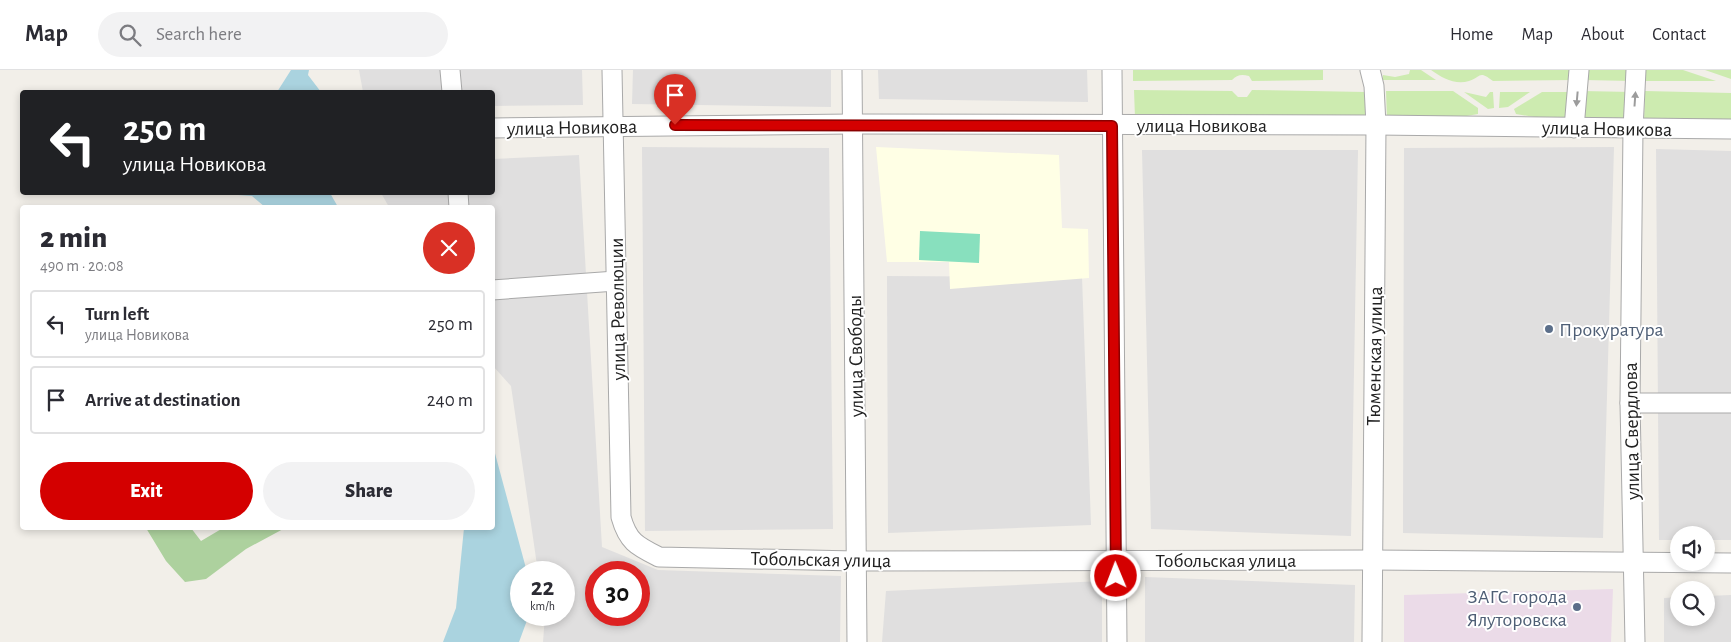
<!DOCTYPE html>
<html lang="en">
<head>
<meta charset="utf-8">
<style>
	:root { --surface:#fff; --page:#f2f2f3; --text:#2b2b33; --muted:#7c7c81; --line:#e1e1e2; --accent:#d40000 }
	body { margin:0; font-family:"Alegreya Sans",sans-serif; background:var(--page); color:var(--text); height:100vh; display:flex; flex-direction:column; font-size:19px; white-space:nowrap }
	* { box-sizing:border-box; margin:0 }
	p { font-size:16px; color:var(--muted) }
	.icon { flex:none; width:28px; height:28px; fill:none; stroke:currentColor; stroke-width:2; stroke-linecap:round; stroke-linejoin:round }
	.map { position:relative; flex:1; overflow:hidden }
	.details { position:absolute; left:20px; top:135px; width:475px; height:325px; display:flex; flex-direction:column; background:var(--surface); border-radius:5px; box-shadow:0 2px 8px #0003 }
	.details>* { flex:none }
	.banner { position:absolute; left:20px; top:20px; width:475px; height:105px; border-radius:5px; box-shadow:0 2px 8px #0003; background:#202124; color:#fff; overflow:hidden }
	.fabs { position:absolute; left:1670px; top:456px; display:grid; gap:10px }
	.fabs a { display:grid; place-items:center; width:45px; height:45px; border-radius:50%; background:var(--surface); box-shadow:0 2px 8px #0003; font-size:25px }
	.speed { position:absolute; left:510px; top:491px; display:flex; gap:10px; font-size:25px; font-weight:700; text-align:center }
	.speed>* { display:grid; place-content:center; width:65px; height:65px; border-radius:50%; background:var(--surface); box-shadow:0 2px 8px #0003; line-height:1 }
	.speed small { font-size:12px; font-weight:400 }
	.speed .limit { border:8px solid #d22; background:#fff; color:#111 }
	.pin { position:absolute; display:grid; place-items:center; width:42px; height:42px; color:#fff; margin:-51px -21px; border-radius:50% 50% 50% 0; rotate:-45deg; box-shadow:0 0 5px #0007 }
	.pin .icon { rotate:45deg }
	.me { position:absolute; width:55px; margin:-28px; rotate:359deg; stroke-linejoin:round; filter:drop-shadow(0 0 4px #0008) }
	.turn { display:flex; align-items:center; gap:18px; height:105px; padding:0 20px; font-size:22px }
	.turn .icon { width:65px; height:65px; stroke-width:2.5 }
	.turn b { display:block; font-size:35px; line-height:42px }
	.round { display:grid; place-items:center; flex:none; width:52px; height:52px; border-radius:26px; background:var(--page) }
	.headline { display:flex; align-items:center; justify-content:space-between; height:85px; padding:0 20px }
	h1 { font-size:30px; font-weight:800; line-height:38px }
	.cta { display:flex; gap:10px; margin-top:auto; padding:10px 20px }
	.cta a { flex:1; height:58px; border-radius:30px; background:var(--accent); color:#fff; font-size:20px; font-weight:800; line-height:58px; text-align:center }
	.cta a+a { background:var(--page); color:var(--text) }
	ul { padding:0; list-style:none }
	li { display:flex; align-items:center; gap:15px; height:68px; margin:0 10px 8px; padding:0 10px; border:2px solid var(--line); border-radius:5px }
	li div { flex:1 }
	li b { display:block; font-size:19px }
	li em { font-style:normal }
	header { display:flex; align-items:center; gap:30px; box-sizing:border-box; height:70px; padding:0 25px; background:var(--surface); border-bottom:1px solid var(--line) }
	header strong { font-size:24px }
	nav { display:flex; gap:28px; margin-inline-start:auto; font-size:18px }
	.search { width:350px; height:45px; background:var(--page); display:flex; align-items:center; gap:12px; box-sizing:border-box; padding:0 18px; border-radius:28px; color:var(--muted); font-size:19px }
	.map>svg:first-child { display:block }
	.residential { fill:#e0dfdf; fill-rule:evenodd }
	.industrial { fill:#ebdbe8 }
	.education { fill:#ffffe5 }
	.grass { fill:#cdebb0 }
	.forest { fill:#add19e }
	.pitch { fill:#88e0be }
	.water { fill:#aad3df }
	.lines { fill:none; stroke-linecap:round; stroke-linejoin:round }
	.minor-casing { stroke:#a9a9a9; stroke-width:21 }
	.minor { stroke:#fff; stroke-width:19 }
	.oneway { fill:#9c9c9c }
	.route-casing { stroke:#8a0000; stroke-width:12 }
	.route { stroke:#d40000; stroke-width:9 }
	.service-dot { fill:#5c6f8a; stroke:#fff; stroke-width:2 }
	.labels { text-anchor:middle; stroke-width:4; stroke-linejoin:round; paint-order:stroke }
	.street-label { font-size:20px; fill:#222; stroke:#fff }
	.service-label { font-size:20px; fill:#4e5e75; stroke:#fff; text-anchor:start }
</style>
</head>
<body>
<header>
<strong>Map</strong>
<div class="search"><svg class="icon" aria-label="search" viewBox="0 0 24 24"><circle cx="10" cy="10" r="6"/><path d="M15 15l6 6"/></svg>Search here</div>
<nav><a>Home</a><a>Map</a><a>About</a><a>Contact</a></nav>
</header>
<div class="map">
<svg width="1731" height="572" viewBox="0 0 1731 572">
	<rect width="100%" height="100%" fill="#f2efe9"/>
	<!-- residential -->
	<g class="residential">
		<path d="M359,0H441L443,22H363Z"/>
		<path d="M460,0H582L583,35L493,36L492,22H462Z"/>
		<path d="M633,0H831V37L632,34Z"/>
		<path d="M878,0H1087L1088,32L879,29Z"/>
		<path d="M642,77L829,78L833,459L645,461Z"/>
		<path d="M1614,77L1603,468L1403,463L1404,78Z"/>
		<path d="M1656,79L1731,81V470H1706V465H1679V470H1659Z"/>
		<path d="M1142,80H1358L1351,466L1151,459Z"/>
		<path d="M579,85L602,477L658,500L841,506L840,572H543L545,545H564V502H538L511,316L493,296L492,138L389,137L381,123L492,122L493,89ZM596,502H639V545H596Z"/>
		<path d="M887,206L1082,207L1091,455L888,463Z"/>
		<path d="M1145,507L1355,515L1354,572H1145Z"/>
		<path d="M1102,511V572H882L886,521Z"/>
		<path d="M1731,525V572H1664V528L1679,527V548H1706V526Z"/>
	</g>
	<!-- industrial -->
	<path class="industrial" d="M1613,519L1611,572H1404V525Z"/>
	<!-- education -->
	<path class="education" d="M876,77L1059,85L1062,158L1088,159L1089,208L950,219L949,192H887Z"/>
	<!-- grass -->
	<g class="grass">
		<path d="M1133,0H1323V10L1252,11L1249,6C1241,4 1237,5 1232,10L1133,11Z"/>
		<path d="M1410,0H1421L1436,10H1382L1383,5L1395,7L1409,4Z"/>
		<path d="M1431,0H1574L1575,10L1493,11C1478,0 1482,7 1469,11C1455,15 1442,8 1431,0Z"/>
		<path d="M1584,0H1632V11L1584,10Z"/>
		<path d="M1646,0H1683L1716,11H1646Z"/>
		<path d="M1705,0H1731V9Z"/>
		<path d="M1134,20L1232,21L1238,27H1247L1252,20L1366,22V44L1360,48H1135Z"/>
		<path d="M1386,21H1453L1478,38V44L1450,49H1387Z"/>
		<path d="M1582,21L1632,22L1629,51L1585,50L1582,45Z"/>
		<path d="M1645,21L1731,23V51H1644Z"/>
		<path d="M1464,22L1486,27L1490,22H1493L1494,38L1488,39Z"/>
		<path d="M1500,22H1530L1508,37L1499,38Z"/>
		<path d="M1542,22H1574L1573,48L1552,50L1516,44L1514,39Z"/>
	</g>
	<!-- forest -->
	<path class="forest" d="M146,458H191L201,471L223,458H285L246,479L206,509L185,512L166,491Z"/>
	<!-- pitch -->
	<path class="pitch" d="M920,161L980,164L979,193L919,190Z"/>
	<!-- water -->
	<g class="water">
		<path d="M291,0H309L308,5L321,22H277Z"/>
		<path d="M223,123H330L338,137H265L252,126L224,124Z"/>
		<path d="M493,376L527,502H521V545H529L519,572H443L456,538L464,458H492Z"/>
	</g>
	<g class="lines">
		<!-- minor casing -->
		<g class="minor-casing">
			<g id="minor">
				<path d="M450,0L452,22"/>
				<path d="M612,0L621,447C628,472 637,476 659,487L856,491L1372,490L1731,493"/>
				<path d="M852,0L857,572"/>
				<path d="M1112,0L1117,572"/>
				<path d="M1370,0L1374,16L1376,55L1372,572"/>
				<path d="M492,58L852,54L1376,55L1731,59"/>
				<path d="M1574,58L1579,0"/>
				<path d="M458,122L459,138"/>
				<path d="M492,220L616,211"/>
				<path d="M1630,333H1731"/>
				<path d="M1635,572L1630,333L1633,59L1636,0"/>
			</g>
		</g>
		<!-- minor -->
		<use href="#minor" class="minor"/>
	</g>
	<!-- one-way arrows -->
	<defs><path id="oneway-solid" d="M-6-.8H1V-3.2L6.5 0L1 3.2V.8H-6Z" transform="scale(1.25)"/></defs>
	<g class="oneway">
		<use href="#oneway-solid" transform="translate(1577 29) rotate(95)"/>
		<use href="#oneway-solid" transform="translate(1635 29) rotate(-86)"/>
	</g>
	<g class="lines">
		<!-- route casing -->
		<g class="route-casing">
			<path id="route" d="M675,55L1112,56L1116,506"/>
		</g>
		<!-- route -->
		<use href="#route" class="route"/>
	</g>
	<!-- markers -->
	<g class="service-dot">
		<circle cx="1549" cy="259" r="5"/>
		<circle cx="1577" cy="537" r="5"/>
	</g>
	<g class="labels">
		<!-- street labels -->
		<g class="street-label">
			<text x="1202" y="62">улица Новикова</text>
			<text transform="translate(572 57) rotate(-1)" y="7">улица Новикова</text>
			<text transform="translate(1607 58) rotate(1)" y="7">улица Новикова</text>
			<text transform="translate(617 239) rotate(-91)" y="7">улица Революции</text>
			<text transform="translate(855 286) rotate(-91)" y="7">улица Свободы</text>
			<text transform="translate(1374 286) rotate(-89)" y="7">Тюменская улица</text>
			<text transform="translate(1631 361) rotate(-91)" y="7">улица Свердлова</text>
			<text transform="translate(821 489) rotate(1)" y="7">Тобольская улица</text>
			<text x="1226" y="497">Тобольская улица</text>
		</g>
		<!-- service labels -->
		<g class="service-label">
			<text x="1559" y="266">Прокуратура</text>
			<text x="1567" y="533" text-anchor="end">ЗАГС города<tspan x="1567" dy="23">Ялуторовска</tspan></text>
		</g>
	</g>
</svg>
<div class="fabs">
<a><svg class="icon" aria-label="sound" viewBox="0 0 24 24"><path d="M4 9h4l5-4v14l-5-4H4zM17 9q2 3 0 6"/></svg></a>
<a><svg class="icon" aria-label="search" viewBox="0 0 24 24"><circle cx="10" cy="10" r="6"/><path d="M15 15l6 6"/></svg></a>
</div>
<div class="speed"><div>22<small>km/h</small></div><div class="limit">30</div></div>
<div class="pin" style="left:675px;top:55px;background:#d93025"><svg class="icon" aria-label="arrive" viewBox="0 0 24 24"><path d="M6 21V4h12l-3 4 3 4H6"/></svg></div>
<svg class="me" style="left:1116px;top:506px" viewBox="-20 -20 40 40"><circle r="17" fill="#d40000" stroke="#fff" stroke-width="3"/><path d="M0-11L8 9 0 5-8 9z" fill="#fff"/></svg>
<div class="banner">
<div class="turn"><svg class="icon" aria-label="left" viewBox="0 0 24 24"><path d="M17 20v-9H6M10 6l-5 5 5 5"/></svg><div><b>250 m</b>улица Новикова</div></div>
</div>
<section class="details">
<div class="headline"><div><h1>2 min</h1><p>490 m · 20:08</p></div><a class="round" style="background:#d93025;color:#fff"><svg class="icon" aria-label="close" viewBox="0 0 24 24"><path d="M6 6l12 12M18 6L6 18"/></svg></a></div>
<ul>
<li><svg class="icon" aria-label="left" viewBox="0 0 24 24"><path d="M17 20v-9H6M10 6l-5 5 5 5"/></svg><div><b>Turn left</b><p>улица Новикова</p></div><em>250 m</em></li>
<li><svg class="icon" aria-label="arrive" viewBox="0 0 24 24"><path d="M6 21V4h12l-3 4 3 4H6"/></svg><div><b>Arrive at destination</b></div><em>240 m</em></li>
</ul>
<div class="cta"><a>Exit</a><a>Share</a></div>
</section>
</div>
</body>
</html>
